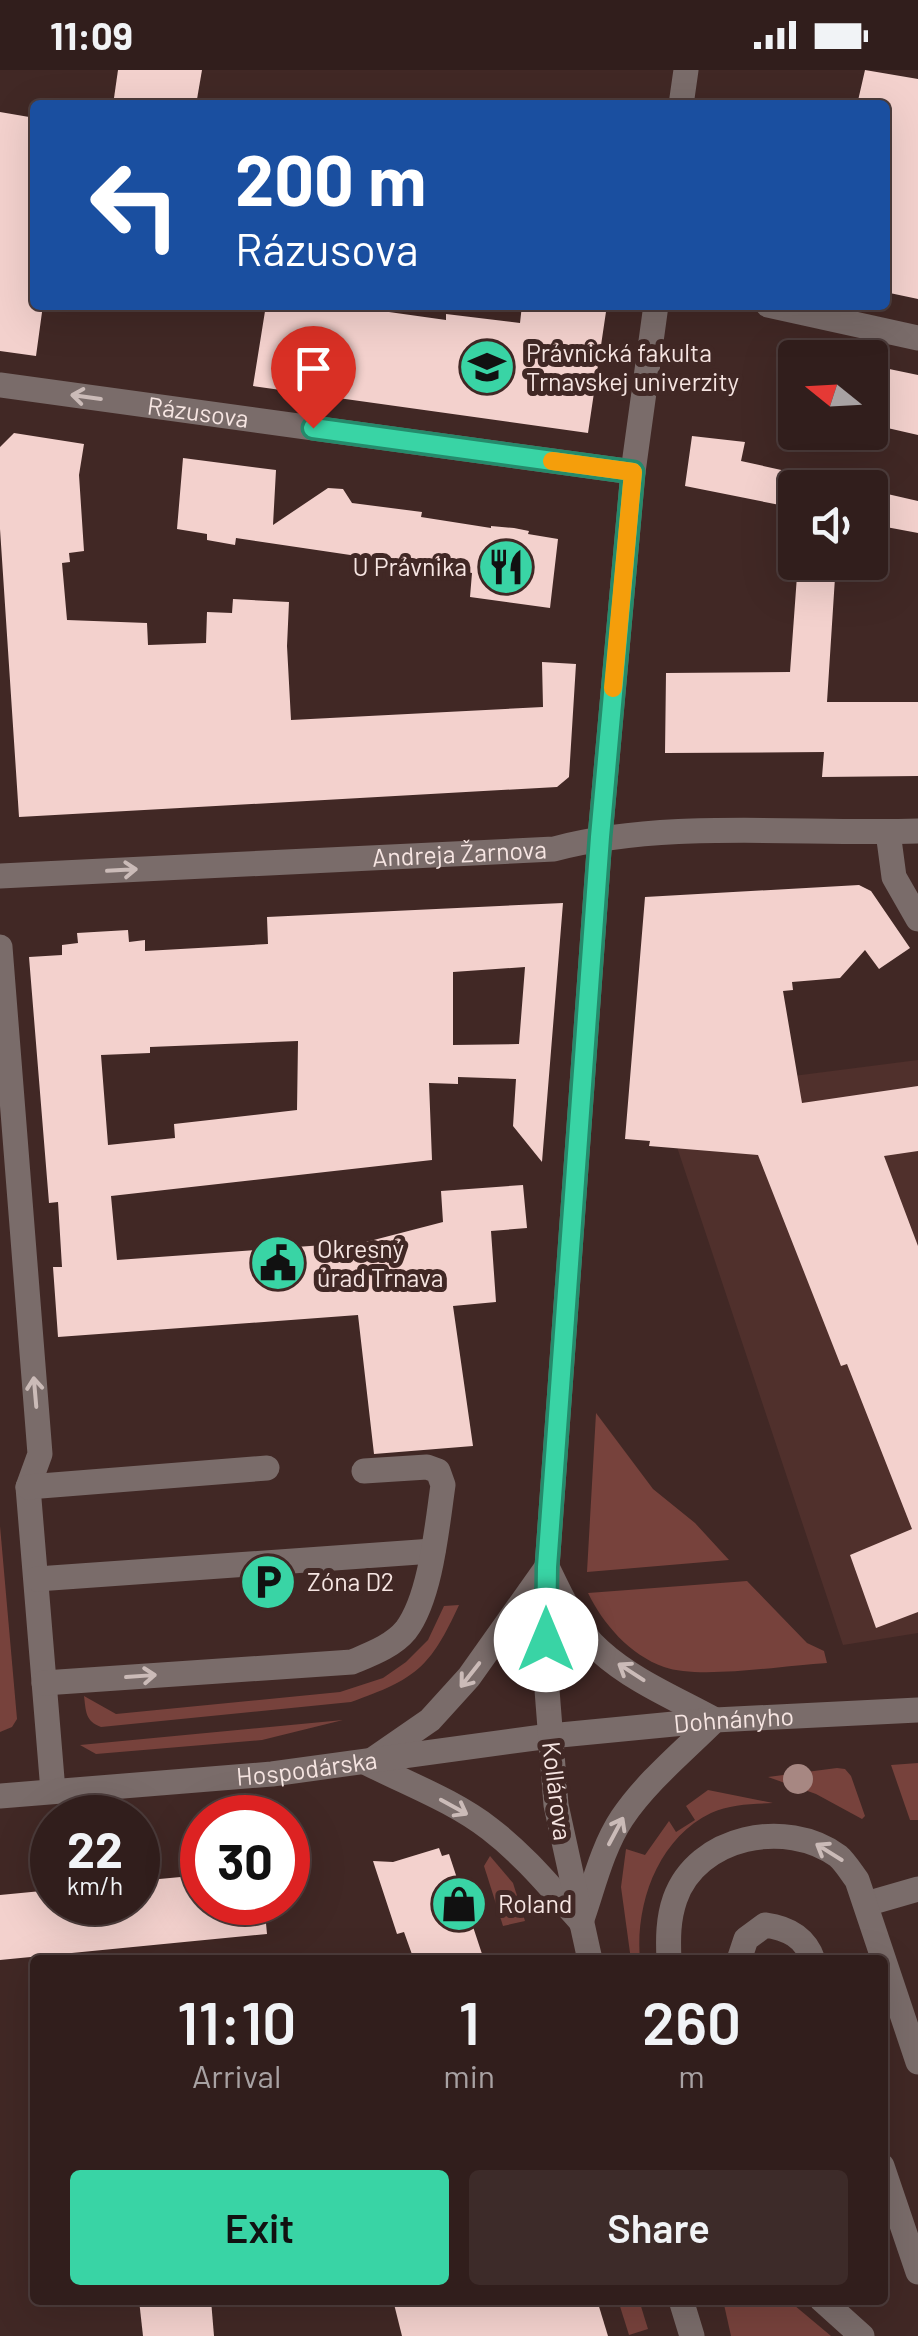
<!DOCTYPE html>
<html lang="en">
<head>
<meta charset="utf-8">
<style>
	:root { --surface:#311e1c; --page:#3d2b29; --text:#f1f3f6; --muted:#a8a2a3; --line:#4c3c3b; --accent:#39d4a5 }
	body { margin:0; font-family:Barlow,sans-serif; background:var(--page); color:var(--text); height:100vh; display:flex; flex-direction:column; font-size:38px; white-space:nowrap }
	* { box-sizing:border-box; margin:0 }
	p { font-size:32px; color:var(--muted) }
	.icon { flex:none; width:55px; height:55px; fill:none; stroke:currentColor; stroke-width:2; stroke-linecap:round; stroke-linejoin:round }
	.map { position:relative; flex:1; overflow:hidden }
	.sheet { position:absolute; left:30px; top:1885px; width:858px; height:350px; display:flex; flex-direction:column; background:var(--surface); border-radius:10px; box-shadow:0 10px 40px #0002,0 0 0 2px var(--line) }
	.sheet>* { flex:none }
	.hud { position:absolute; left:30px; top:30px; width:860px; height:210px; border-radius:10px; box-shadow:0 10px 40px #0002,0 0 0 2px var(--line); background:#1a4fa0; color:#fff; overflow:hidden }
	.needle { width:65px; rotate:288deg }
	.controls { position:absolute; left:778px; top:270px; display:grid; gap:20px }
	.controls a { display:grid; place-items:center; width:110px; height:110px; border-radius:10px; background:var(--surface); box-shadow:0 10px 40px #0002,0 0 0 2px var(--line); font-size:50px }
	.speed { position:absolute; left:30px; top:1725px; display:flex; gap:20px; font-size:50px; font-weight:700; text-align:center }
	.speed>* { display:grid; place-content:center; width:130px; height:130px; border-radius:50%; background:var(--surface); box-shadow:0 10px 40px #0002,0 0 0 2px var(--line); line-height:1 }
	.speed small { font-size:25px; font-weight:400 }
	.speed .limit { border:15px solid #d22; background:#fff; color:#111 }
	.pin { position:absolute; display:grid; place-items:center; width:85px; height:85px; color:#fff; margin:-102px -42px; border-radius:50% 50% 50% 0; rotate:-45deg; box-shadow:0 0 10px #0007 }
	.pin .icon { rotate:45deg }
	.me { position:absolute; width:110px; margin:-55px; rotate:0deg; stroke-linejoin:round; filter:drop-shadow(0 0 8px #0008) }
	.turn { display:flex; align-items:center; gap:35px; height:210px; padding:0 40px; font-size:45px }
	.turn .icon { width:130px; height:130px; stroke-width:2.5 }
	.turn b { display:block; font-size:70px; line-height:85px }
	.eta { display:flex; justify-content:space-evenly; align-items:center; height:170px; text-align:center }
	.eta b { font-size:60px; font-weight:600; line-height:70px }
	.action { display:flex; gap:20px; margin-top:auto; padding:20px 40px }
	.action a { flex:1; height:115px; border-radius:10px; background:var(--accent); color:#111; font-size:40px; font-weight:600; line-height:115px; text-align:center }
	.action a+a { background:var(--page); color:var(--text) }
	.status { display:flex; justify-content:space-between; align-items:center; height:70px; padding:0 50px; background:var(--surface); direction:ltr }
	.status svg { height:28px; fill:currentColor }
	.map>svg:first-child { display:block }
	.built { fill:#50302c }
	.green { fill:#77423c }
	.building { fill:#f3d1cd; fill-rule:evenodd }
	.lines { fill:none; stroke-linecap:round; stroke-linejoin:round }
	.minor { stroke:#7a6c6a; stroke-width:25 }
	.tree { fill:#a78782 }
	.oneway { stroke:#cbbbb8 }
	.route-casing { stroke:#258a6b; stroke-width:25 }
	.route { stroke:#39d4a5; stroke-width:18 }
	.slow { stroke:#f59e0b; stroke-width:18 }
	.labels { text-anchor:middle; stroke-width:10; stroke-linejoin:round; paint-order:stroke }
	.poi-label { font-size:25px; fill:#f6e5e2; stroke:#412825; text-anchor:start }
	.street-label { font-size:25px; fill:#f6e5e2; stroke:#412825 }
</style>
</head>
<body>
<div class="status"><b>11:09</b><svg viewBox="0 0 49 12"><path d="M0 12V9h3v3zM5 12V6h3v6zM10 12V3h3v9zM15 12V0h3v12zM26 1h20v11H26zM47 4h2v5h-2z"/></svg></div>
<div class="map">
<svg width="918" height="2266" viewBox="0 0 918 2266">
	<rect width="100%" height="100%" fill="#412825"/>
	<!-- built -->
	<path class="built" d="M918,990V1563L843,1575L659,1023Z"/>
	<!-- green -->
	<g class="green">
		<path d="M596,1343L653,1419L695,1453L729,1490L587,1502Z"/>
		<path d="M0,1456L17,1649L12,1657L0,1662Z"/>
		<path d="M747,1511L807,1573L824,1581L827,1593C786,1595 700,1610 664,1597C630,1585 603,1554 588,1523Z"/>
		<path d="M459,1535C430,1598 416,1609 351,1632L101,1657C85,1651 86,1641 84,1626L116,1644L340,1622L383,1608L406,1592L428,1570L444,1536Z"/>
		<path d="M343,1650L262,1670L96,1684L80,1675Z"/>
		<path d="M918,1693V1750H910L891,1695Z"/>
		<path d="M837,1698L845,1699L851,1706L865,1746L862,1749L816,1724L768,1707Z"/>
		<path d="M708,1720L773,1733C752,1734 730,1734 711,1743C657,1769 635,1835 640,1890H631L621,1817L626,1779L645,1785L669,1751L676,1762L695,1750L686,1736Z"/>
		<path d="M490,1786L513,1813L525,1851L503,1856L484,1796Z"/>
		<path d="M618,2230H639L648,2259L629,2265Z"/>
		<path d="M723,2230H788L831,2266H731Z"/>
	</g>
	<!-- building -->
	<g class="building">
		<path d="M118,0H202L196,35H113Z"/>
		<path d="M865,0L918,9V229L885,222V35H857Z"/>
		<path d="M0,42L35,48V235H43L36,286L0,281Z"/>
		<path d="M266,235H339L446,250V244L520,253L522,235H607L588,363L253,316Z"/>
		<path d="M870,295L918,305V365L870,354Z"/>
		<path d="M14,363L84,374L79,405L84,481L69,483L70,492L62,493L67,550L147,553L148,575L206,573L207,542L232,543L233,529L289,532L287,576L291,650L543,637L542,592L576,594L569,707L557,717L19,747L0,459V377Z"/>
		<path d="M692,366L745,372L741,391L795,403V438L685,416Z"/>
		<path d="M183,388L276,400L273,455L328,418L343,419L352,433L422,442L421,447L491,458V456L514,458L529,461L528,464L558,469L550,538L470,527L472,503L236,468L235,475L207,470V464L177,459Z"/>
		<path d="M870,420L918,431V463L870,454Z"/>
		<path d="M798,492H836L827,632H918V706L822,707L824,682L665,683L666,603L790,602Z"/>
		<path d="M859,815L871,821L910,878L879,899L865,880L840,908L792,912L793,920L783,921L802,1033L918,1016V1081L884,1086L918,1176V1542L876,1558L850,1485L912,1459L847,1294L841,1296L758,1085L649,1076L650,1071L625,1069L645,827Z"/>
		<path d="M563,833L542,1092L513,1056L516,1009L458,1007V1014L429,1013L432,1090L111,1126L117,1190L366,1172L443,1152L441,1121L523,1115L527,1158L491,1161L496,1232L453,1236L473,1376L374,1384L358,1245L58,1267L53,1197H62L58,1132L49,1133L29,887L62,885V875L78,873L77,863L128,860L129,872L145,870V881L268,874L267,847ZM525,897L519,974L453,975V902ZM298,971L297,1040L174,1054L175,1068L108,1075L101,985L150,983V977Z"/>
		<path d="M439,1778L442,1786L449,1784L484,1890H414L404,1862L397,1864L373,1791L393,1792Z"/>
		<path d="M202,1805V1832H264L267,1864L0,1890V1825L52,1820V1832H138V1811Z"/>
		<path d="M139,2230H211L214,2266H143Z"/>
		<path d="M393,2230H597L608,2266H402Z"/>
	</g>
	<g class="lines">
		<!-- minor -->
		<g class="minor">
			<path d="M681,35L686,0"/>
			<path d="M768,235L918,268"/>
			<path id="s1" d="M0,315L633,402"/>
			<path d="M888,762L894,807L918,849"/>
			<path id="s2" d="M0,806L554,779C667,749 801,765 918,761"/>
			<path d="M0,877L40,1384L28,1417L53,1721"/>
			<path d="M28,1417L267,1398"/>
			<path d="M549,1501C562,1528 577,1561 600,1581C633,1611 677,1629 715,1650"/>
			<path d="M37,1509L433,1481"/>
			<path d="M44,1613L352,1592C371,1584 393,1576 406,1560C431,1527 437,1456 443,1415L438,1401L427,1397L364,1401"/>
			<path d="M375,1688L430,1650L469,1607L547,1497"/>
			<path d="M367,1693C408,1714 454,1731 490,1759C524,1785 550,1817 578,1848"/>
			<path id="s3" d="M0,1726L272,1704L550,1666L715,1650L918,1640"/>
			<path d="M866,1834L918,1819"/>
			<path d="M581,1852C593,1818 602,1778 622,1748C647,1711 684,1681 715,1650"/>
			<path d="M590,1890L556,1735L546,1607L547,1497L600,767L633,402L656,235"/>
			<path d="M669,1890C668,1869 668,1849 675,1829C697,1766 786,1748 838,1786C845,1792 851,1802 857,1810L918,1992"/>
			<path d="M739,1890L746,1869L765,1855C788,1858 805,1867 813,1890"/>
			<path d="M882,2096L918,2202"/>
			<path d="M681,2230L692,2266"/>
			<path d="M822,2230L862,2266"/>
		</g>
	</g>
	<!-- trees -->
	<circle class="tree" cx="798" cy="1709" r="15"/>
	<!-- one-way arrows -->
	<defs><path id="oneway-shaft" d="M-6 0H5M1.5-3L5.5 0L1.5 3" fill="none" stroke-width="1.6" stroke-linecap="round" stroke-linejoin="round" transform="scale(2.5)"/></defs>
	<g class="oneway">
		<use href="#oneway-shaft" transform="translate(86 327) rotate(-172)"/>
		<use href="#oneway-shaft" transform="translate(122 800) rotate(-3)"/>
		<use href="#oneway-shaft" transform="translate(35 1322) rotate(-95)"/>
		<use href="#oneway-shaft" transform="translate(631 1602) rotate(-147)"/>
		<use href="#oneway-shaft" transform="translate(470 1605) rotate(128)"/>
		<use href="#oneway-shaft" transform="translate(141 1606) rotate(-4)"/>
		<use href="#oneway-shaft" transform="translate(454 1737) rotate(29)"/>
		<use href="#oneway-shaft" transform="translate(616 1761) rotate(-62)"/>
		<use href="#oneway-shaft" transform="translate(829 1782) rotate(-148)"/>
	</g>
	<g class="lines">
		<!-- route casing -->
		<g class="route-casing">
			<path id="route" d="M313,358L633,402L600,767L547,1497L546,1570"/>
		</g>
		<!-- route -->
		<use href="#route" class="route"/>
		<!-- slow -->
		<path class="slow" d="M552,391L633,402L613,618"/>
	</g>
	<!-- icons -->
	<defs>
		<g id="university-disc" transform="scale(2.875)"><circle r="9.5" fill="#39d4a5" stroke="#412825"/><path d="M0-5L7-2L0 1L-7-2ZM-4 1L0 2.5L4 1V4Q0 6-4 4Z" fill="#111"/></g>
		<g id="restaurant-disc" transform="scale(2.875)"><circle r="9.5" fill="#39d4a5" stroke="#412825"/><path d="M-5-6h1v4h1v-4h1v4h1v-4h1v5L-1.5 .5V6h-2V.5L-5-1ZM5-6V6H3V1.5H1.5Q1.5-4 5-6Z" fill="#111"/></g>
		<g id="civic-disc" transform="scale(2.875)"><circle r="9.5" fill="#39d4a5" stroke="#412825"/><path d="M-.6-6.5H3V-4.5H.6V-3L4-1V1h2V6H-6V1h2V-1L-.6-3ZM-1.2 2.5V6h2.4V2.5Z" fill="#111"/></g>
		<g id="parking-disc" transform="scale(2.875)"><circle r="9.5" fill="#39d4a5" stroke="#412825"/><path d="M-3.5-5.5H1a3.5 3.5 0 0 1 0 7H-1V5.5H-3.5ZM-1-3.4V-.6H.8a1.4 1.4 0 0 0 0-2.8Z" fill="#111"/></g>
		<g id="shop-disc" transform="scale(2.875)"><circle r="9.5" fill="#39d4a5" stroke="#412825"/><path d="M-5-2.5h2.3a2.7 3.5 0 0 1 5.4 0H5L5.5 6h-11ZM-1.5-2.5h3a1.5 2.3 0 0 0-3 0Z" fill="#111"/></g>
	</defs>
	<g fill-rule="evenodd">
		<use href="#university-disc" x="487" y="297"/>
		<use href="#restaurant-disc" x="506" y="497"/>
		<use href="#civic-disc" x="278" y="1193"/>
		<use href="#parking-disc" x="268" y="1512"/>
		<use href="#shop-disc" x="459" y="1834"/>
	</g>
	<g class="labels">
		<!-- poi labels -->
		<g class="poi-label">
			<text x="526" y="292">Právnická fakulta<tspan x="526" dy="29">Trnavskej univerzity</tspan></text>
			<text x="467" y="506" text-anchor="end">U Právnika</text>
			<text x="317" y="1188">Okresný<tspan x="317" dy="29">úrad Trnava</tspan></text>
			<text x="307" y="1521">Zóna D2</text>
			<text x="498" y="1843">Roland</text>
		</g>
		<!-- street labels -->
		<g class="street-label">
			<text dy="9" stroke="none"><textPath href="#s1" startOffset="200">Rázusova</textPath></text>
			<text dy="9" stroke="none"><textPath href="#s2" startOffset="460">Andreja Žarnova</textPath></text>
			<text dy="9" stroke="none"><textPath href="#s3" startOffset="738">Dohnányho</textPath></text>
			<text dy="9" stroke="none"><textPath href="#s3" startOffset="308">Hospodárska</textPath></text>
			<text transform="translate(557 1721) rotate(83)" y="9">Kollárova</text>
		</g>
	</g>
</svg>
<div class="controls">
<a><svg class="needle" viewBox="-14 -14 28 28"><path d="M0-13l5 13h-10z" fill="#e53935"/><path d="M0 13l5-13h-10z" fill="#a8a2a3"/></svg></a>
<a><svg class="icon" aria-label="sound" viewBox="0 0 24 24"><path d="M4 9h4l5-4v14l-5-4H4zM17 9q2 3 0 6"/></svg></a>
</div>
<div class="speed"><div>22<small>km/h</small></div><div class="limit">30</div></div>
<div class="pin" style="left:313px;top:358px;background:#d93025"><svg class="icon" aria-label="arrive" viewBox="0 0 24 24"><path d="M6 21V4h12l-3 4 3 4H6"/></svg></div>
<svg class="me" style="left:546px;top:1570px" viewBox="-20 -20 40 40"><circle r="19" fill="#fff"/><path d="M0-13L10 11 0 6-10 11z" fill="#39d4a5"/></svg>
<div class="hud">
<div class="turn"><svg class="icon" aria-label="left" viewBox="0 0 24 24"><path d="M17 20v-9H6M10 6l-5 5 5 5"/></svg><div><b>200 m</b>Rázusova</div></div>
</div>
<section class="sheet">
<div class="eta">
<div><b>11:10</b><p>Arrival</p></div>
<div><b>1</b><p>min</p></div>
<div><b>260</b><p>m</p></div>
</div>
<div class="action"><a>Exit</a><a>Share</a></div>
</section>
</div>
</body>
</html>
